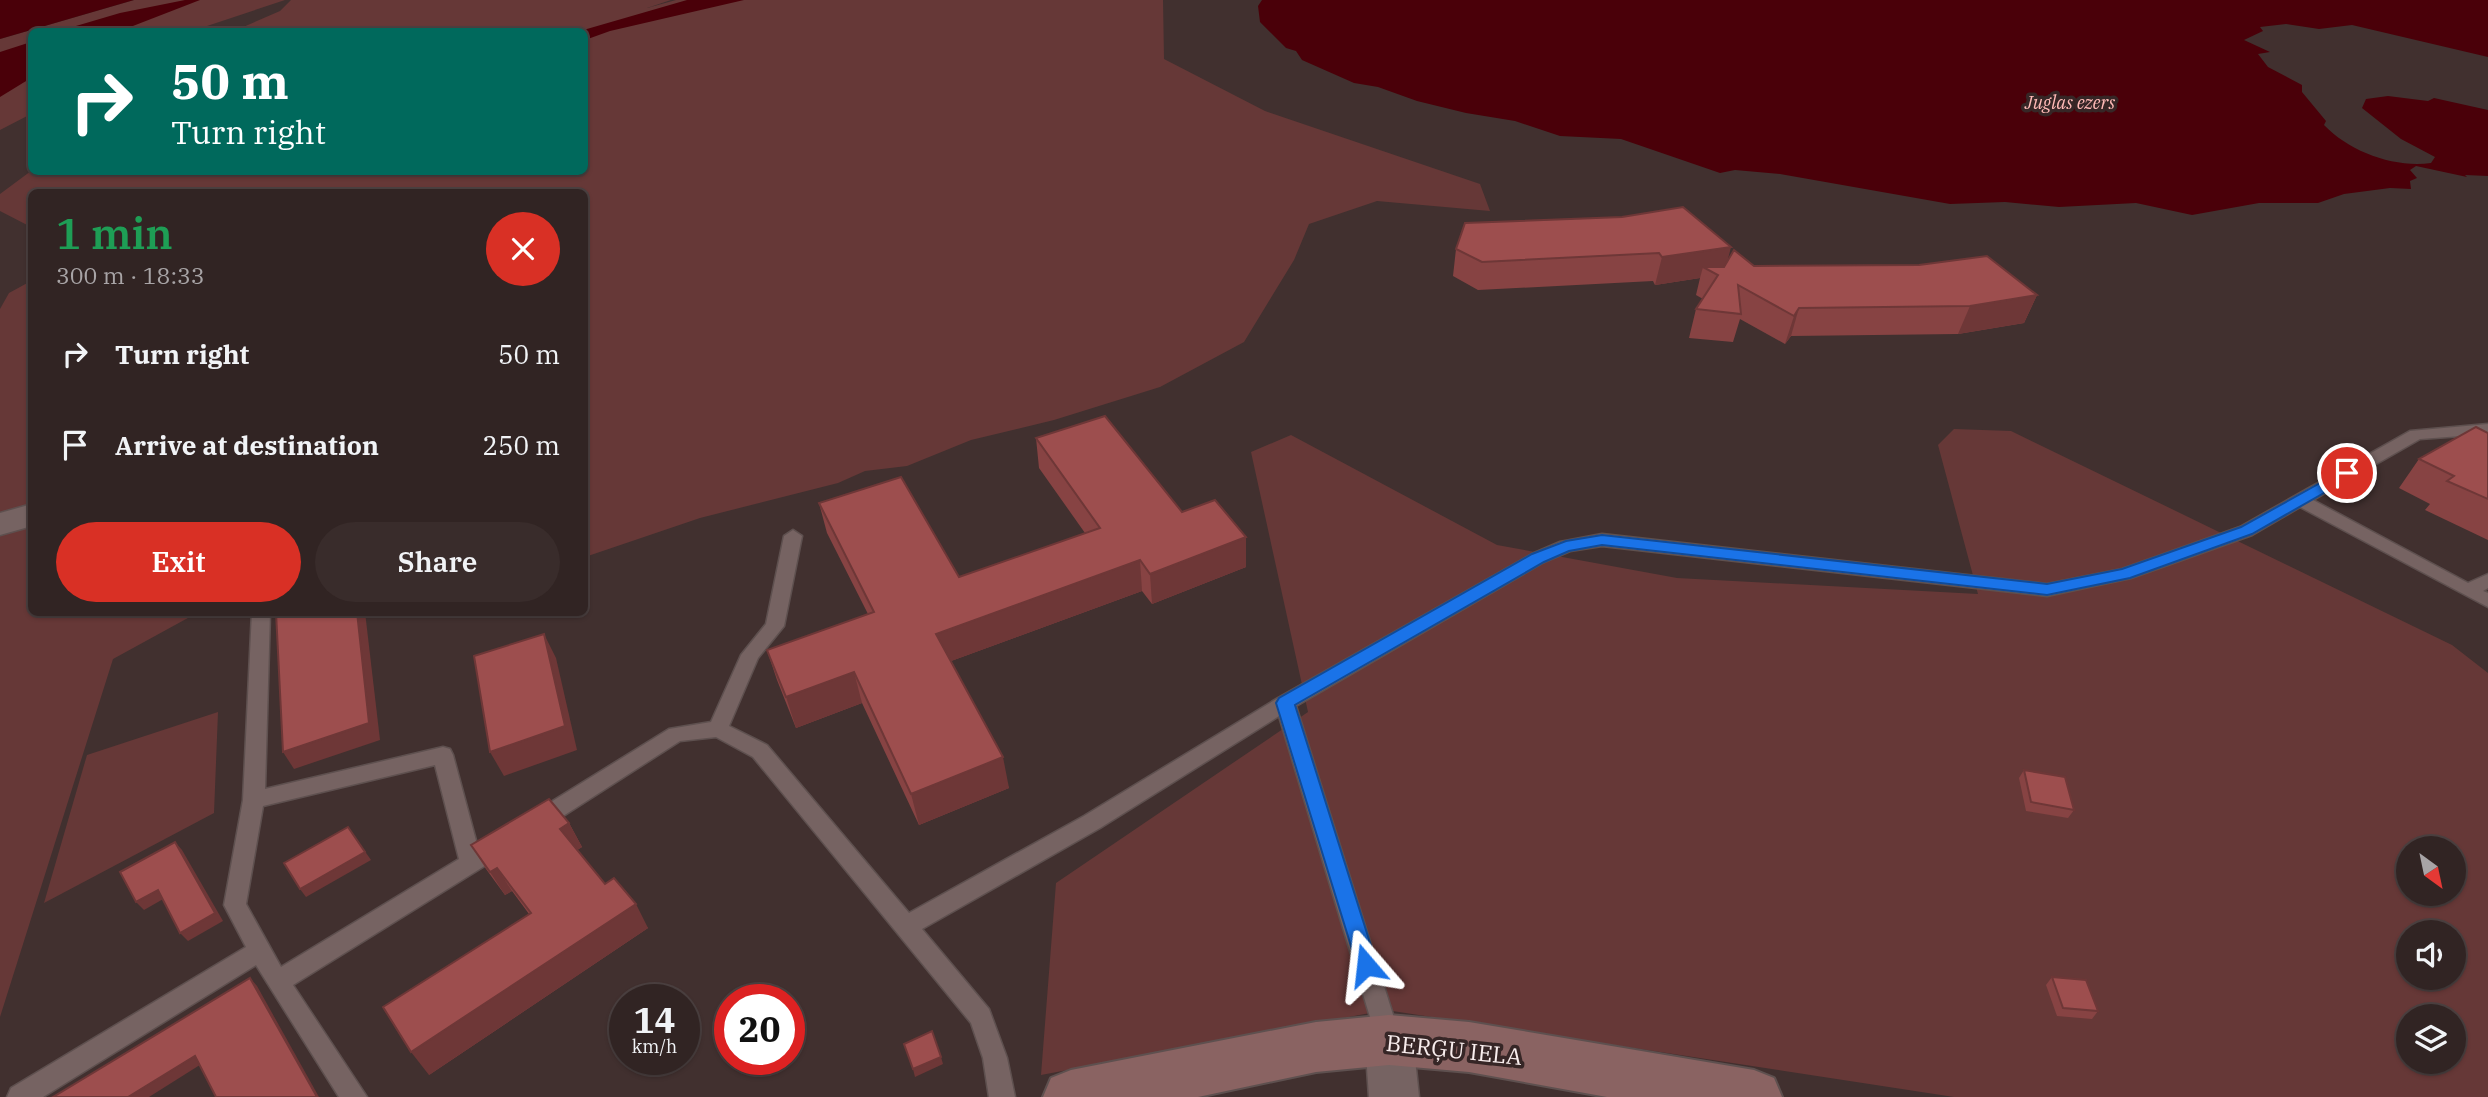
<!DOCTYPE html>
<html lang="en">
<head>
<meta charset="utf-8">
<style>
	:root { --surface:#312423; --page:#392c2b; --text:#f1f3f6; --muted:#a8a4a6; --line:#4c4141; --accent:#d93025 }
	body { margin:0; font-family:"IBM Plex Serif",serif; background:var(--page); color:var(--text); height:100vh; display:flex; flex-direction:column; font-size:26px; white-space:nowrap }
	* { box-sizing:border-box; margin:0 }
	p { font-size:23px; color:var(--muted) }
	.icon { flex:none; width:38px; height:38px; fill:none; stroke:currentColor; stroke-width:2; stroke-linecap:round; stroke-linejoin:round }
	.map { position:relative; flex:1; overflow:hidden }
	.panel { position:absolute; left:28px; top:189px; width:560px; height:427px; display:flex; flex-direction:column; background:var(--surface); border-radius:10px; box-shadow:0 2px 5px #0004,0 0 0 2px var(--line) }
	.panel>* { flex:none }
	.top-card { position:absolute; left:28px; top:28px; width:560px; height:147px; border-radius:10px; box-shadow:0 2px 5px #0004,0 0 0 2px var(--line); background:#00695c; color:#fff; overflow:hidden }
	.needle { width:46px; rotate:147deg }
	.fabs { position:absolute; left:2396px; top:836px; display:grid; gap:14px }
	.fabs a { display:grid; place-items:center; width:70px; height:70px; border-radius:50%; background:var(--surface); box-shadow:0 2px 5px #0004,0 0 0 2px var(--line); font-size:35px }
	.speed { position:absolute; left:609px; top:984px; display:flex; gap:14px; font-size:35px; font-weight:700; text-align:center }
	.speed>* { display:grid; place-content:center; width:91px; height:91px; border-radius:50%; background:var(--surface); box-shadow:0 2px 5px #0004,0 0 0 2px var(--line); line-height:1 }
	.speed small { font-size:18px; font-weight:400 }
	.speed .limit { border:10px solid #d22; background:#fff; color:#111 }
	.pin { position:absolute; display:grid; place-items:center; width:60px; height:60px; color:#fff; margin:-30px; border:4px solid #fff; border-radius:50%; box-shadow:0 2px 7px #0007 }
	.me { position:absolute; width:77px; margin:-38px; rotate:343deg; stroke-linejoin:round; filter:drop-shadow(0 0 5px #0008) }
	.turn { display:flex; align-items:center; gap:24px; height:147px; padding:0 28px; font-size:32px }
	.turn .icon { width:91px; height:91px; stroke-width:2.5 }
	.turn b { display:block; font-size:49px; line-height:60px }
	.round { display:grid; place-items:center; flex:none; width:74px; height:74px; border-radius:37px; background:var(--page) }
	.summary { display:flex; align-items:center; justify-content:space-between; height:119px; padding:0 28px }
	h1 { font-size:42px; font-weight:600; line-height:52px; color:#1e9e55 }
	.primary-button { display:flex; gap:14px; margin-top:auto; padding:14px 28px }
	.primary-button a { flex:1; height:80px; border-radius:42px; background:var(--accent); color:#fff; font-size:28px; font-weight:600; line-height:80px; text-align:center }
	.primary-button a+a { background:var(--page); color:var(--text) }
	ul { padding:0; list-style:none }
	li { display:flex; align-items:center; gap:21px; height:91px; padding:0 28px }
	li div { flex:1 }
	li b { display:block; font-size:26px }
	li em { font-style:normal }
	.map>svg:first-child { display:block }
	.green { fill:#663837; fill-rule:evenodd }
	.water { fill:#4a0009 }
	.lines { fill:none; stroke-linecap:round; stroke-linejoin:round }
	.lane-casing { stroke:#5e504f; stroke-width:3 }
	.street-casing { stroke:#5e504f; stroke-width:3 }
	.secondary-casing { stroke:#5e504f; stroke-width:4 }
	.lane { fill:#766362; fill-rule:evenodd }
	.street { fill:#766362; fill-rule:evenodd }
	.secondary { fill:#8a6362; fill-rule:evenodd }
	.wall { fill:#874343 }
	.shaded-wall { fill:#6e3737 }
	.building { fill:#9d4e4e; stroke:#6e3737; stroke-width:2 }
	.route { fill:#1a73e8; stroke:#114b97; stroke-width:2 }
	.labels { text-anchor:middle; stroke-width:7; stroke-linejoin:round; paint-order:stroke }
	.far-water-label { font-size:18px; font-style:italic; fill:#ffb9b6; stroke:#362626 }
	.near-street-label { font-size:23px; fill:#f9eeee; stroke:#362626 }
</style>
</head>
<body>
<div class="map">
<svg width="2488" height="1097" viewBox="0 0 2488 1097">
	<rect width="100%" height="100%" fill="#41302f"/>
	<!-- green -->
	<g class="green">
		<path d="M134,0H285L192,31L32,32L31,114L0,130V39Z"/>
		<path d="M291,0H671L647,8L676,0H1163L1164,59L1265,111L1480,184L1490,211L1377,201L1309,224L1294,260L1244,342L1160,387L1054,420L971,440L907,466L865,471L838,483L700,518L585,557L584,192H32L31,227L0,211V194L31,171L584,172V32L234,31L280,11Z"/>
		<path d="M31,281L32,612L197,613L113,659L0,1017V309L9,293Z"/>
		<path d="M1954,429L2011,431L2452,645L2488,673V1097H1954L1386,1010L1041,1075L1056,883L1308,712L1251,452L1291,435L1497,545L1677,578L1978,594L1938,445ZM2408,849H2454V894H2408ZM2408,933H2454V978H2408ZM2408,1017H2454V1062H2408Z"/>
		<path d="M218,712L214,813L44,903L87,755Z"/>
	</g>
	<!-- water -->
	<g class="water">
		<path d="M0,0H134L0,39Z"/>
		<path d="M185,0H200L120,31H59L120,13Z"/>
		<path d="M687,0H744L610,31L585,40L584,32L580,31Z"/>
		<path d="M1262,0H2488V57L2352,25L2319,29L2286,24L2260,27L2263,31L2244,40L2270,52L2258,54L2268,67L2302,85V92L2326,121L2324,125C2350,152 2394,168 2431,163L2435,157L2401,139L2362,108L2366,99L2388,96L2428,101L2434,98L2488,110V176L2465,175L2467,177L2416,166L2410,170L2417,178L2410,181L2411,189L2390,188L2344,194L2318,203H2259L2192,215L2136,203L2059,207L2005,202L1950,204L1780,174L1735,170L1720,173L1621,139L1560,136L1515,121L1466,113L1417,101L1378,87L1354,83L1302,60L1296,51L1286,48L1260,22L1258,6Z"/>
		<path d="M31,42V78L0,97V52Z"/>
	</g>
	<g class="lines">
		<!-- lane casing -->
		<g class="lane-casing">
			<g id="lane">
				<path d="M2488,424V434L2420,439L2313,500L2468,583L2488,574V588L2483,591L2488,593V607L2300,507L2252,535L2131,578L2047,596L1602,546L1570,551L1544,562L1296,706L1400,1037L1397,1045L1388,1048L1379,1045L1376,1037L1279,716L1100,828L922,929L989,1009L1007,1058L1015,1097H989L983,1058L971,1023L753,757L716,737L680,741L546,827L538,830L530,827L527,821L530,815L669,729L711,722L741,655L766,624L784,536L793,530L802,536L784,626L758,658L729,726L767,745L909,913L1084,816L1278,698L1532,554L1560,542L1602,534L2047,584L2122,569L2240,527L2410,431Z"/>
				<path d="M252,612H270L265,789L443,747L450,749L453,755L478,848L499,837L507,840L510,846L507,852L293,985L367,1097H339L256,965L43,1097H7L11,1088L246,947L224,905L243,800ZM435,765L459,859L281,967L246,904L263,806Z"/>
			</g>
		</g>
		<!-- street casing -->
		<g class="street-casing">
			<g id="street">
				<path d="M32,504V526L0,535V513Z"/>
				<path d="M1389,1017L1406,1024L1413,1040L1419,1097H1369L1365,1040L1372,1024Z"/>
			</g>
		</g>
		<!-- secondary casing -->
		<g class="secondary-casing">
			<path id="secondary" d="M1389,1015L1469,1022L1754,1070L1774,1078L1782,1097H1607L1469,1072L1389,1065L1316,1072L1198,1097H1043L1051,1078L1071,1070L1316,1022Z"/>
		</g>
		<!-- lane -->
		<use href="#lane" class="lane"/>
		<!-- street -->
		<use href="#street" class="street"/>
		<!-- secondary -->
		<use href="#secondary" class="secondary"/>
	</g>
	<!-- wall -->
	<g class="wall">
		<path d="M1465,223L1754,266L2037,295L2024,323L1958,334L1791,336L1785,344L1740,319L1733,342L1689,338L1696,309L1703,299L1696,295L1700,278L1655,285L1653,281L1478,290L1453,276L1456,249Z"/>
		<path d="M2488,433V540L2425,510L2430,504L2399,488L2419,459Z"/>
		<path d="M1036,438L1182,512L1246,567L1152,604L1142,591L951,661L1009,788L919,825L862,703L796,728L777,680L767,650L868,614L827,533L819,503L959,577L1085,533L1039,468Z"/>
		<path d="M2024,770L2074,810L2068,818L2026,811L2019,778Z"/>
		<path d="M569,823L582,847L577,850L605,884L648,928L429,1075L529,914L512,891L505,895L486,869L471,845Z"/>
		<path d="M2052,977L2098,1011L2092,1019L2057,1016L2046,985Z"/>
	</g>
	<!-- shaded-wall -->
	<g class="shaded-wall">
		<path d="M1731,247L1724,275L1703,267L1700,278L1655,285L1662,257Z"/>
		<path d="M2037,295L2024,323L1958,334L1970,306Z"/>
		<path d="M1799,308L1791,336L1785,344L1794,316Z"/>
		<path d="M1246,537V567L1152,604L1150,574Z"/>
		<path d="M1140,560L1142,591L943,664L936,634Z"/>
		<path d="M357,612H365L380,740L294,769L283,752Z"/>
		<path d="M544,634L556,658L577,750L504,776L490,752Z"/>
		<path d="M854,672L862,703L796,728L786,697Z"/>
		<path d="M1003,757L1009,788L919,825L911,794Z"/>
		<path d="M569,823L582,847L573,853L560,829Z"/>
		<path d="M348,827L371,860L306,897L300,889Z"/>
		<path d="M175,842L182,850L223,921L188,941L180,933Z"/>
		<path d="M497,868L512,891L505,895L490,872Z"/>
		<path d="M158,890L165,898L144,910L136,902Z"/>
		<path d="M636,904L648,928L429,1075L411,1052Z"/>
		<path d="M250,978L257,986L319,1097H317Z"/>
		<path d="M195,1056L203,1063L149,1097H128Z"/>
		<path d="M941,1057L943,1064L915,1077L913,1069Z"/>
	</g>
	<!-- building -->
	<g class="building">
		<path d="M1683,207L1731,247L1662,257L1659,253L1482,262L1456,249L1465,223L1622,217Z"/>
		<path d="M1734,250L1754,266L1919,265L1987,256L2037,295L1970,306L1799,308L1794,316L1738,285L1741,314L1696,309L1718,275L1703,267H1724Z"/>
		<path d="M1105,416L1182,512L1215,500L1246,537L1150,574L1140,560L936,634L1003,757L911,794L854,672L786,697L767,650L874,612L819,503L901,477L959,577L1100,528L1036,438Z"/>
		<path d="M2476,427L2488,433V499L2447,481L2454,476L2419,459Z"/>
		<path d="M276,612H357L369,723L283,752Z"/>
		<path d="M544,634L565,726L490,752L474,656Z"/>
		<path d="M2024,770L2065,777L2074,810L2031,802Z"/>
		<path d="M549,799L569,823L560,829L605,884L614,878L636,904L411,1052L383,1007L531,913L497,868L490,872L471,845Z"/>
		<path d="M348,827L365,852L300,889L284,863Z"/>
		<path d="M175,842L215,913L180,933L158,890L136,902L120,872Z"/>
		<path d="M2052,977L2086,980L2098,1011L2063,1008Z"/>
		<path d="M250,978L317,1097H216L195,1056L128,1097H53Z"/>
		<path d="M932,1031L941,1057L913,1069L904,1044Z"/>
	</g>
	<!-- route -->
	<path class="route" d="M2347,468L2352,470V477L2252,534L2130,578L2047,595L1602,545L1569,551L1544,562L1295,705L1377,965L1374,972L1366,975L1359,972L1276,703L1279,698L1532,554L1566,541L1602,535L2047,584L2122,569L2241,527Z"/>
	<g class="labels">
		<!-- far-water labels -->
		<g class="far-water-label">
			<text x="2070" y="109">Juglas ezers</text>
		</g>
		<!-- near-street labels -->
		<g class="near-street-label">
			<text transform="translate(1454 1050) rotate(6)" y="8">BERĢU IELA</text>
		</g>
	</g>
</svg>
<div class="fabs">
<a><svg class="needle" viewBox="-14 -14 28 28"><path d="M0-13l5 13h-10z" fill="#e53935"/><path d="M0 13l5-13h-10z" fill="#a8a4a6"/></svg></a>
<a><svg class="icon" aria-label="sound" viewBox="0 0 24 24"><path d="M4 9h4l5-4v14l-5-4H4zM17 9q2 3 0 6"/></svg></a>
<a><svg class="icon" aria-label="layers" viewBox="0 0 24 24"><path d="M12 4l9 5-9 5-9-5zM3 14l9 5 9-5"/></svg></a>
</div>
<div class="speed"><div>14<small>km/h</small></div><div class="limit">20</div></div>
<div class="pin" style="left:2347px;top:473px;background:#d93025"><svg class="icon" aria-label="arrive" viewBox="0 0 24 24"><path d="M6 21V4h12l-3 4 3 4H6"/></svg></div>
<svg class="me" style="left:1366px;top:965px" viewBox="-20 -20 40 40"><path d="M0-17L14 15 0 8-14 15z" fill="#1a73e8" stroke="#fff" stroke-width="4"/></svg>
<div class="top-card">
<div class="turn"><svg class="icon" aria-label="right" viewBox="0 0 24 24"><path d="M7 20v-9h11M14 6l5 5-5 5"/></svg><div><b>50 m</b>Turn right</div></div>
</div>
<section class="panel">
<div class="summary"><div><h1>1 min</h1><p>300 m · 18:33</p></div><a class="round" style="background:#d93025;color:#fff"><svg class="icon" aria-label="close" viewBox="0 0 24 24"><path d="M6 6l12 12M18 6L6 18"/></svg></a></div>
<ul>
<li><svg class="icon" aria-label="right" viewBox="0 0 24 24"><path d="M7 20v-9h11M14 6l5 5-5 5"/></svg><div><b>Turn right</b></div><em>50 m</em></li>
<li><svg class="icon" aria-label="arrive" viewBox="0 0 24 24"><path d="M6 21V4h12l-3 4 3 4H6"/></svg><div><b>Arrive at destination</b></div><em>250 m</em></li>
</ul>
<div class="primary-button"><a>Exit</a><a>Share</a></div>
</section>
</div>
</body>
</html>
